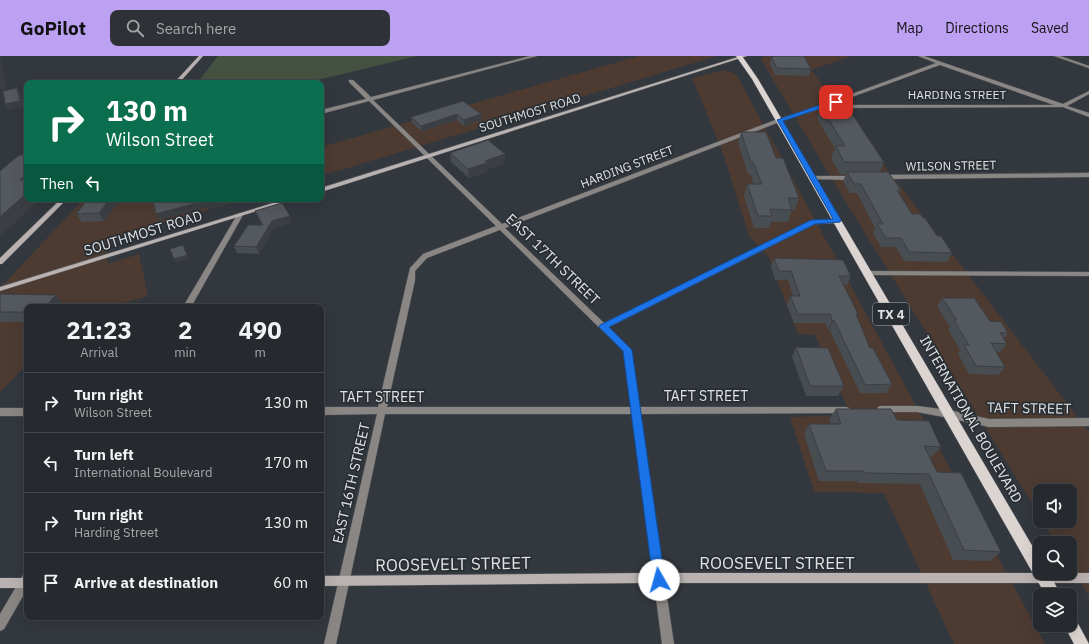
<!DOCTYPE html>
<html lang="en">
<head>
<meta charset="utf-8">
<style>
	:root { --surface:#262a2e; --page:#2e3236; --text:#f1f3f6; --muted:#a4a7aa; --line:#42464a; --accent:#bca0f2 }
	body { margin:0; font-family:"IBM Plex Sans",sans-serif; background:var(--page); color:var(--text); height:100vh; display:flex; flex-direction:column; font-size:15px; white-space:nowrap }
	* { box-sizing:border-box; margin:0 }
	p { font-size:13px; color:var(--muted) }
	.icon { flex:none; width:22px; height:22px; fill:none; stroke:currentColor; stroke-width:2; stroke-linecap:round; stroke-linejoin:round }
	.map { position:relative; flex:1; overflow:hidden }
	.drawer { position:absolute; left:24px; top:248px; width:300px; height:316px; display:flex; flex-direction:column; background:var(--surface); border-radius:8px; box-shadow:0 4px 16px #0002,0 0 0 1px var(--line) }
	.drawer>* { flex:none }
	.top-card { position:absolute; left:24px; top:24px; width:300px; height:122px; border-radius:8px; box-shadow:0 4px 16px #0002,0 0 0 1px var(--line); background:#0b6e4f; color:#fff; overflow:hidden }
	.controls { position:absolute; left:1033px; top:428px; display:grid; gap:8px }
	.controls a { display:grid; place-items:center; width:44px; height:44px; border-radius:8px; background:var(--surface); box-shadow:0 4px 16px #0002,0 0 0 1px var(--line); font-size:20px }
	.pin { position:absolute; display:grid; place-items:center; width:34px; height:34px; color:#fff; margin:-17px; border-radius:8px; box-shadow:0 2px 6px #0006 }
	.me { position:absolute; width:44px; margin:-22px; rotate:353deg; stroke-linejoin:round; filter:drop-shadow(0 0 3px #0008) }
	.turn { display:flex; align-items:center; gap:14px; height:84px; padding:0 16px; font-size:18px }
	.turn .icon { width:52px; height:52px; stroke-width:2.5 }
	.turn b { display:block; font-size:28px; line-height:34px }
	.then { display:flex; align-items:center; height:38px; padding:0 16px; background:#0003; gap:8px; font-size:15px }
	.eta { display:flex; justify-content:space-evenly; align-items:center; height:68px; text-align:center }
	.eta b { font-size:24px; font-weight:800; line-height:28px }
	ul { padding:0; list-style:none }
	li { display:flex; align-items:center; gap:12px; height:60px; padding:0 16px; border-top:1px solid var(--line) }
	li div { flex:1 }
	li b { display:block; font-size:15px }
	li em { font-style:normal }
	header { display:flex; align-items:center; gap:24px; box-sizing:border-box; height:56px; padding:0 20px; background:var(--accent); color:#111 }
	header strong { font-size:19px }
	nav { display:flex; gap:22px; margin-inline-start:auto; font-size:14px }
	.search { width:280px; height:36px; background:var(--page); display:flex; align-items:center; gap:10px; box-sizing:border-box; padding:0 14px; border-radius:8px; color:var(--muted); font-size:15px }
	.map>svg:first-child { display:block }
	.commercial { fill:#4d3b32 }
	.green { fill:#465241 }
	.lines { fill:none; stroke-linecap:round; stroke-linejoin:round }
	.street-casing { stroke:#52575c; stroke-width:1 }
	.secondary-casing { stroke:#52575c; stroke-width:1 }
	.primary-casing { stroke:#52575c; stroke-width:1 }
	.street { fill:#8a8684; fill-rule:evenodd }
	.secondary { fill:#b9b2b0; fill-rule:evenodd }
	.primary { fill:#dcd4d1; fill-rule:evenodd }
	.wall { fill:#484d52 }
	.shaded-wall { fill:#3b3e42 }
	.building { fill:#54595f; stroke:#3b3e42 }
	.route { fill:#1a73e8; stroke:#114b97 }
	.labels { text-anchor:middle; stroke-width:3.5; stroke-linejoin:round; paint-order:stroke }
	.far-street-label { font-size:12px; fill:#dee2e5; stroke:#292e33 }
	.shield { fill:#292e33; stroke:#a8acb0; stroke-width:1 }
	.shield-label { font-size:13px; font-weight:bold; fill:#dee2e5 }
	.street-label { font-size:14px; fill:#dee2e5; stroke:#292e33 }
	.near-street-label { font-size:17px; fill:#dee2e5; stroke:#292e33 }
</style>
</head>
<body>
<header>
<strong>GoPilot</strong>
<div class="search"><svg class="icon" aria-label="search" viewBox="0 0 24 24"><circle cx="10" cy="10" r="6"/><path d="M15 15l6 6"/></svg>Search here</div>
<nav><a>Map</a><a>Directions</a><a>Saved</a></nav>
</header>
<div class="map">
<svg width="1089" height="588" viewBox="0 0 1089 588">
	<rect width="100%" height="100%" fill="#33383e"/>
	<!-- commercial -->
	<g class="commercial">
		<path d="M639,0H717L321,120V91Z"/>
		<path d="M766,0H852L811,14L1089,376V540L1070,509V487H1056L1043,465H1070V435H1040V460L836,130L761,3Z"/>
		<path d="M725,14L736,18L1045,588H954L884,437L814,436L790,361L851,359L815,279L798,278L768,200L749,180L722,94L692,22Z"/>
		<path d="M84,143H244L118,181L106,195L108,208L139,198L148,240L110,251H27V308L0,336V232Z"/>
	</g>
	<!-- green -->
	<path class="green" d="M218,0H417L305,27H197Z"/>
	<g class="lines">
		<!-- street casing -->
		<g class="street-casing">
			<g id="street">
				<path d="M530,0H537L373,44L502,168L778,63L819,50L936,7L918,0H924L1063,48L1089,35V38L1067,50L1089,57V61L1063,51L828,52L826,51L782,65L505,172L604,267L812,165L839,164V166L837,167L815,168L609,271L631,294L639,351H846L849,352L850,354L849,356L846,357L640,358L674,588H662L632,358H385L336,588H324L377,358L321,359V351H378L410,212L423,198L496,170L369,45L321,58V54L366,43L349,26V24H353L371,41ZM940,9L1054,49H830ZM500,174L623,295L631,351H387L415,224V215L427,202Z"/>
				<path d="M1054,0H1060L1089,10V12Z"/>
				<path d="M1089,117V121L882,123L879,121L882,119Z"/>
				<path d="M813,120H854L857,122L854,124L811,123L810,122Z"/>
				<path d="M240,157L243,159L191,251H183L237,159Z"/>
				<path d="M866,215L1089,216V220L868,219H866L864,217Z"/>
				<path d="M881,350H917L949,354L989,363L1089,362V370L989,371L949,362L917,356H881L878,355L877,353L878,351Z"/>
				<rect x="0" y="352" width="27" height="8"/>
				<path d="M27,518V533L4,573L0,575V558L23,519Z"/>
			</g>
		</g>
		<!-- secondary casing -->
		<g class="secondary-casing">
			<g id="secondary">
				<path d="M199,0H203L179,27H174Z"/>
				<path d="M741,0H747L321,136V132Z"/>
				<path d="M61,143H67L2,208H0V202Z"/>
				<path d="M286,143H295L0,235V231Z"/>
				<path d="M644,517H1089V527H644L321,530V520Z"/>
				<rect x="0" y="522" width="27" height="10"/>
			</g>
		</g>
		<!-- primary casing -->
		<g class="primary-casing">
			<g id="primary">
				<path d="M736,0H742L758,23L1040,503V517H1049L1061,539H1046L1035,521L752,23Z"/>
				<path d="M1070,560L1075,562L1089,588H1074L1064,569H1070Z"/>
			</g>
		</g>
		<!-- street -->
		<use href="#street" class="street"/>
		<!-- secondary -->
		<use href="#secondary" class="secondary"/>
		<!-- primary -->
		<use href="#primary" class="primary"/>
	</g>
	<!-- wall -->
	<g class="wall">
		<path d="M771,1L811,13L809,20L775,19L770,8Z"/>
		<path d="M463,45L482,64L464,70L457,64L422,75L412,67L411,61Z"/>
		<path d="M821,51L884,106L880,116L901,134L899,137L912,158L923,162L937,180L952,197L947,206L904,205L896,191H881L873,177L875,172L857,137H850L843,125L846,118H840L831,102L835,93L817,62Z"/>
		<path d="M741,76L776,102L799,142L795,154H792L788,166H771L769,172H754L744,140L747,128H754L750,118H748L738,87Z"/>
		<path d="M450,97L505,107L487,113V116L469,122L451,106Z"/>
		<path d="M88,143H121L104,165L82,166L76,158Z"/>
		<path d="M255,155L292,166L274,172L259,198L237,197L234,190L262,169Z"/>
		<path d="M774,202L851,220L847,229H844L858,258L857,260L870,292L892,328L886,337H860L829,273L828,274L825,267H794L787,249L790,240H793L788,224H775L771,211Z"/>
		<path d="M0,238L63,248L61,251H27V266H0Z"/>
		<path d="M942,242L990,265L1008,277L1004,283L1007,288L1000,296H996L1005,311L998,319L969,318L958,298L960,294L948,273L950,271L937,250Z"/>
		<path d="M796,291L844,330L838,340H806L792,301Z"/>
		<path d="M836,353L897,364L941,391L932,401H929L937,416L1001,496L989,505L953,504L920,428L858,427L857,425H819L804,378L809,368H831L829,363Z"/>
	</g>
	<!-- shaded-wall -->
	<g class="shaded-wall">
		<path d="M0,0L7,33L0,34Z"/>
		<path d="M17,32L21,37L24,51L9,54L5,48Z"/>
		<path d="M457,58V64L422,75L421,70Z"/>
		<path d="M481,58L482,64L464,70V64Z"/>
		<path d="M505,98V107L487,113V116L469,122L468,113L485,105Z"/>
		<path d="M27,118V134L20,124Z"/>
		<path d="M27,137V143H41L0,180V161Z"/>
		<path d="M110,143H121L104,165L99,157Z"/>
		<path d="M222,143H245L208,154L207,151L159,164L156,158L204,145Z"/>
		<path d="M290,160L292,166L274,172L259,198L256,191L272,165Z"/>
		<path d="M183,189L189,203L176,207L174,203Z"/>
		<path d="M56,239L63,248L61,251H45Z"/>
		<path d="M834,264L829,273L828,274L832,265Z"/>
	</g>
	<!-- building -->
	<g class="building">
		<path d="M776,0H804L811,13L777,12L771,1Z"/>
		<path d="M17,32L20,45L5,48L3,35Z"/>
		<path d="M463,45L481,58L464,64L457,58L421,70L411,61Z"/>
		<path d="M821,51L848,52L884,106H844L836,90H845Z"/>
		<path d="M741,76H766L776,102H783L799,142H788L792,154L770,153L772,160H758L747,128H762L753,106H751Z"/>
		<path d="M488,84L505,98L485,105L487,107L468,113L450,97Z"/>
		<path d="M19,99H27V118L20,124H27V137L0,161V115Z"/>
		<path d="M847,116H888L901,134H897L912,158H920L923,162H925L937,180H941L952,197L909,196L901,182H886L877,168H883L861,128H854Z"/>
		<path d="M88,143H110L99,157L76,158Z"/>
		<path d="M154,143H222L205,148L204,145L156,158L153,145Z"/>
		<path d="M282,147L290,160L272,165L256,191L234,190L248,169H263L255,155Z"/>
		<path d="M183,189L187,199L174,203L170,193Z"/>
		<path d="M774,202L843,204L851,220H839L858,258H856L870,292H873L892,328L865,329L834,264L832,265L830,258H798L790,240H800L791,215H779Z"/>
		<path d="M0,238L56,239L45,251H27V256H0Z"/>
		<path d="M942,242H974L990,265L1001,266L1008,277H1000L1007,288L991,287L1005,311L976,310L964,289H969L954,264H957Z"/>
		<path d="M796,291L828,292L844,330H810Z"/>
		<path d="M836,353H891L897,364L929,365L941,391L924,390L937,416L961,417L1001,496L964,494L929,418L865,417L864,415H826L809,368H841Z"/>
	</g>
	<!-- route -->
	<path class="route" d="M834,44L839,46L783,65L841,164L840,166L815,168L609,271L632,294L665,524L663,528L659,530L655,528L653,524L623,295L599,271L600,269L811,164L833,163L777,64Z"/>
	<g class="labels">
		<!-- far-street labels -->
		<g class="far-street-label">
			<text x="957" y="43">HARDING STREET</text>
			<text transform="translate(530 57) rotate(-17)" y="4">SOUTHMOST ROAD</text>
			<text transform="translate(951 110) rotate(-1)" y="4">WILSON STREET</text>
			<text transform="translate(627 111) rotate(-21)" y="4">HARDING STREET</text>
		</g>
		<!-- shield labels -->
		<rect class="shield" x="873" y="247" width="36" height="22" rx="3"/>
		<g class="shield-label">
			<text x="891" y="263">TX 4</text>
		</g>
		<!-- street labels -->
		<g class="street-label">
			<text transform="translate(143 177) rotate(-17)" y="5">SOUTHMOST ROAD</text>
			<text transform="translate(553 203) rotate(44)" y="5">EAST 17TH STREET</text>
			<text x="706" y="345">TAFT STREET</text>
			<text x="382" y="346">TAFT STREET</text>
			<text transform="translate(1029 352) rotate(1)" y="5">TAFT STREET</text>
			<text transform="translate(971 363) rotate(60)" y="5">INTERNATIONAL BOULEVARD</text>
			<text transform="translate(351 427) rotate(-77)" y="5">EAST 16TH STREET</text>
		</g>
		<!-- near-street labels -->
		<g class="near-street-label">
			<text x="777" y="513">ROOSEVELT STREET</text>
			<text transform="translate(453 508) rotate(-1)" y="6">ROOSEVELT STREET</text>
		</g>
	</g>
</svg>
<div class="controls">
<a><svg class="icon" aria-label="sound" viewBox="0 0 24 24"><path d="M4 9h4l5-4v14l-5-4H4zM17 9q2 3 0 6"/></svg></a>
<a><svg class="icon" aria-label="search" viewBox="0 0 24 24"><circle cx="10" cy="10" r="6"/><path d="M15 15l6 6"/></svg></a>
<a><svg class="icon" aria-label="layers" viewBox="0 0 24 24"><path d="M12 4l9 5-9 5-9-5zM3 14l9 5 9-5"/></svg></a>
</div>
<div class="pin" style="left:836px;top:46px;background:#d93025"><svg class="icon" aria-label="arrive" viewBox="0 0 24 24"><path d="M6 21V4h12l-3 4 3 4H6"/></svg></div>
<svg class="me" style="left:659px;top:524px" viewBox="-20 -20 40 40"><circle r="19" fill="#fff"/><path d="M0-13L10 11 0 6-10 11z" fill="#1a73e8"/></svg>
<div class="top-card">
<div class="turn"><svg class="icon" aria-label="right" viewBox="0 0 24 24"><path d="M7 20v-9h11M14 6l5 5-5 5"/></svg><div><b>130 m</b>Wilson Street</div></div>
<div class="then">Then<svg class="icon" aria-label="left" viewBox="0 0 24 24"><path d="M17 20v-9H6M10 6l-5 5 5 5"/></svg></div>
</div>
<section class="drawer">
<div class="eta">
<div><b>21:23</b><p>Arrival</p></div>
<div><b>2</b><p>min</p></div>
<div><b>490</b><p>m</p></div>
</div>
<ul>
<li><svg class="icon" aria-label="right" viewBox="0 0 24 24"><path d="M7 20v-9h11M14 6l5 5-5 5"/></svg><div><b>Turn right</b><p>Wilson Street</p></div><em>130 m</em></li>
<li><svg class="icon" aria-label="left" viewBox="0 0 24 24"><path d="M17 20v-9H6M10 6l-5 5 5 5"/></svg><div><b>Turn left</b><p>International Boulevard</p></div><em>170 m</em></li>
<li><svg class="icon" aria-label="right" viewBox="0 0 24 24"><path d="M7 20v-9h11M14 6l5 5-5 5"/></svg><div><b>Turn right</b><p>Harding Street</p></div><em>130 m</em></li>
<li><svg class="icon" aria-label="arrive" viewBox="0 0 24 24"><path d="M6 21V4h12l-3 4 3 4H6"/></svg><div><b>Arrive at destination</b></div><em>60 m</em></li>
</ul>
</section>
</div>
</body>
</html>
